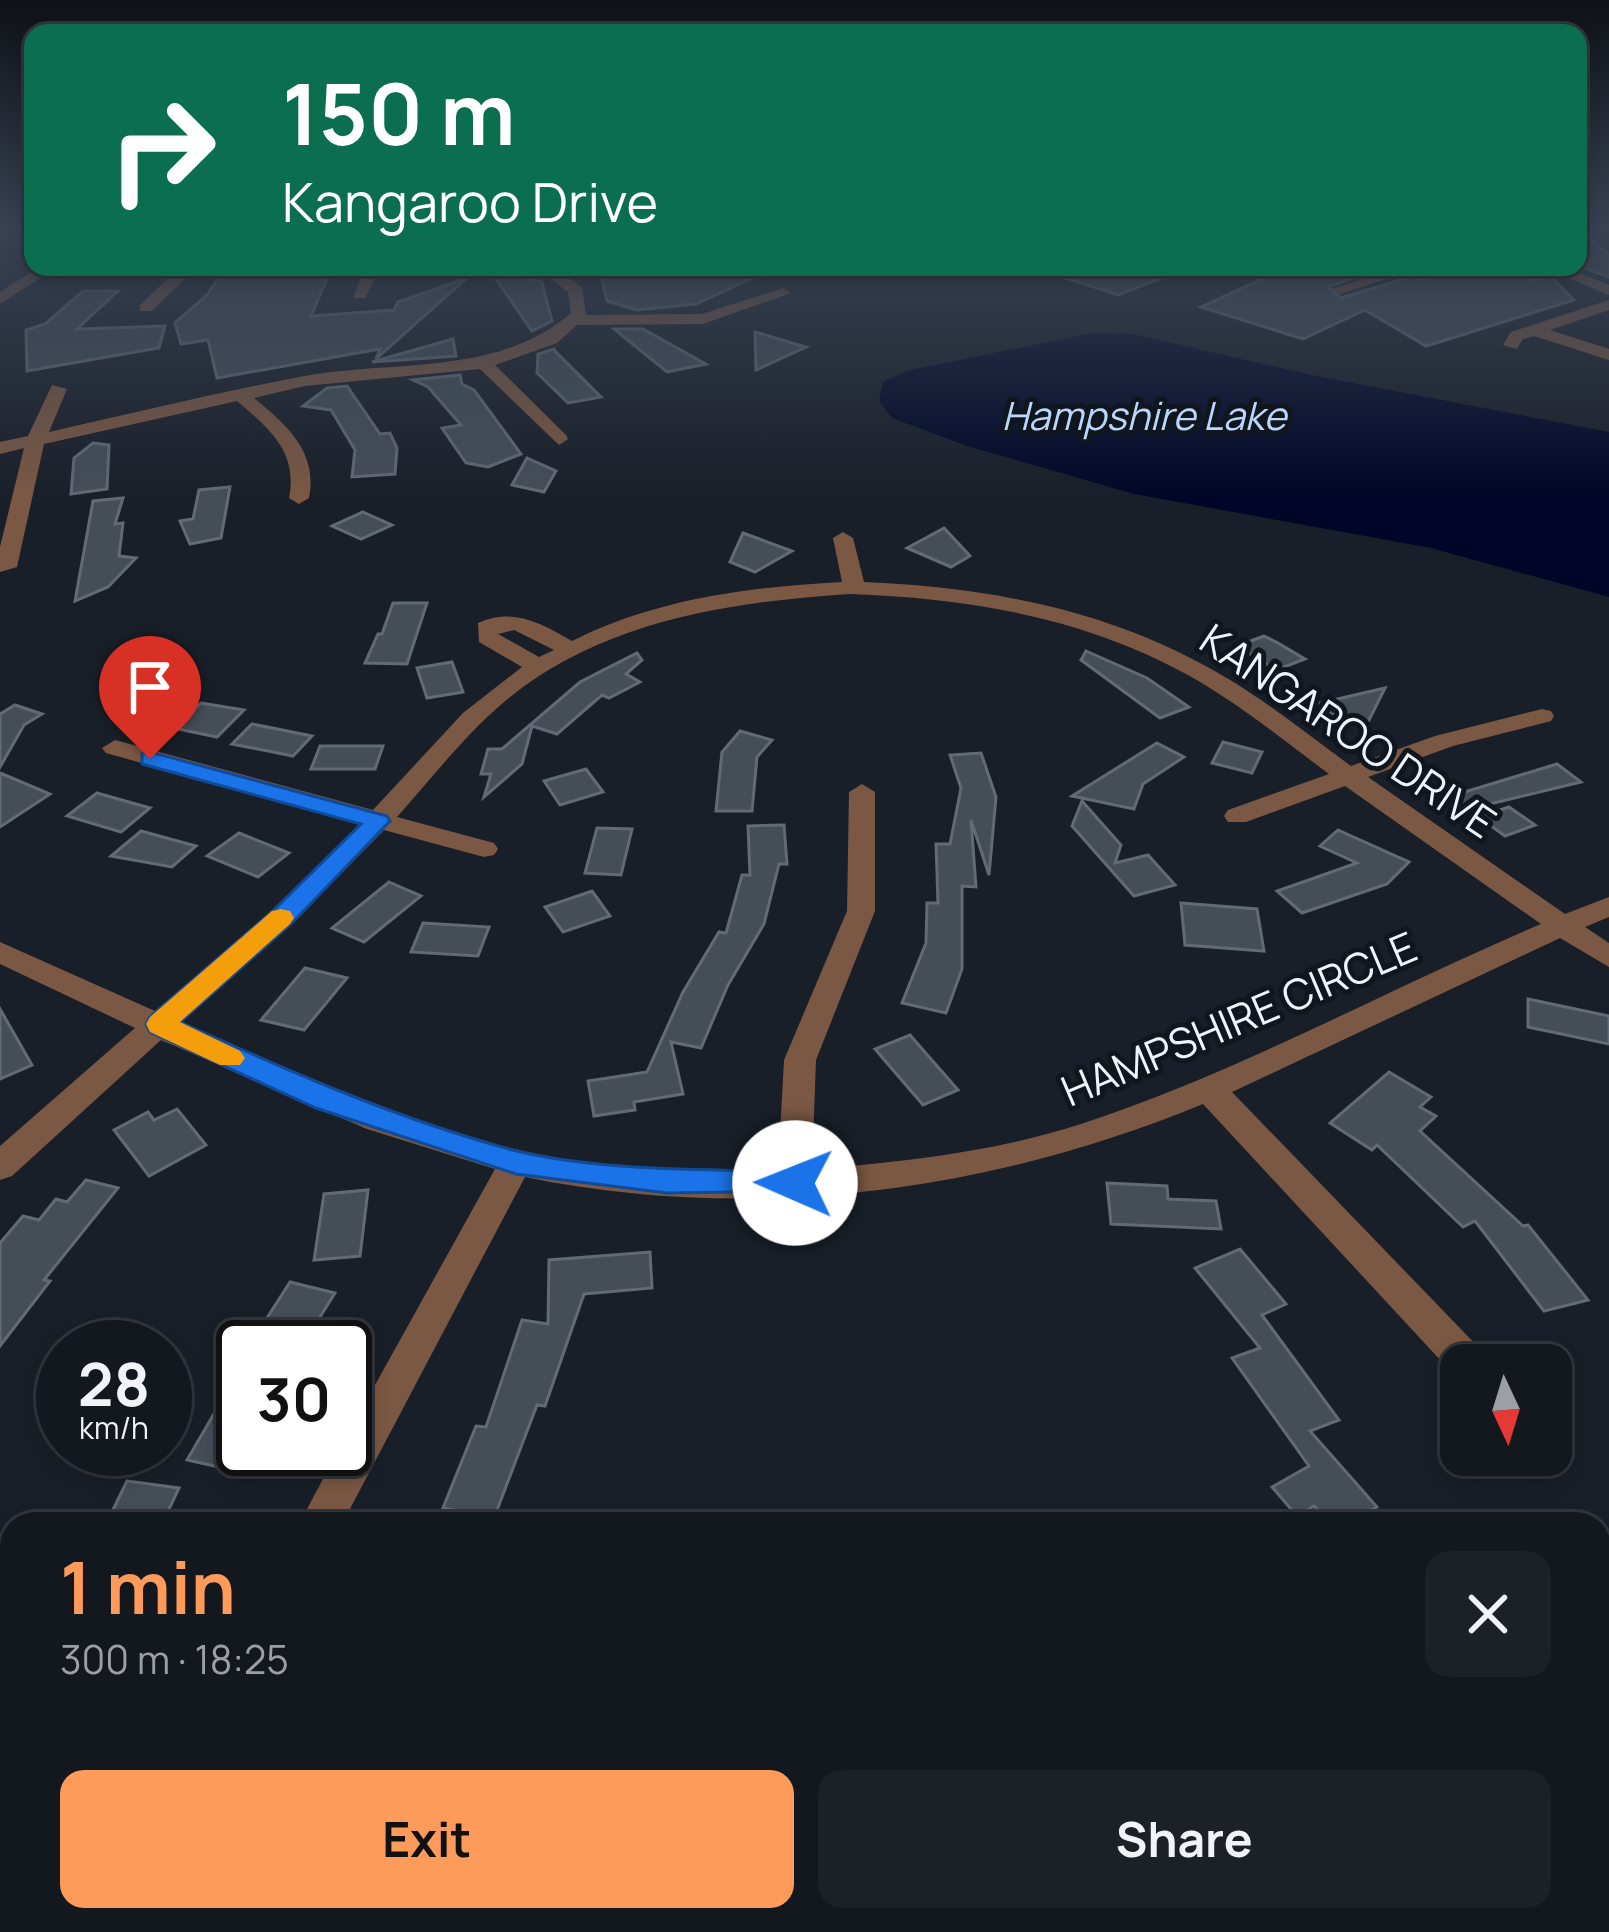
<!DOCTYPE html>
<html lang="en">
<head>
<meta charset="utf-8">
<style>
	:root { --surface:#13171e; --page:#1c2027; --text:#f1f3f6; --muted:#9d9fa4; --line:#32363c; --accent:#ff9b5a }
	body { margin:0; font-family:Manrope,sans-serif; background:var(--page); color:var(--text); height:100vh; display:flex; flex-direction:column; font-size:45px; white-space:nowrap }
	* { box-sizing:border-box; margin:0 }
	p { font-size:39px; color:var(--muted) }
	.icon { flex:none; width:66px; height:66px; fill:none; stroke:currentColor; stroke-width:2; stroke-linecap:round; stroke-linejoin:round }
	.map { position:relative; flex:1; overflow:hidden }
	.side { position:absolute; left:0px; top:1512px; width:1611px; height:420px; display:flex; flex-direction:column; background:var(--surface); border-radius:36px 36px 0 0; box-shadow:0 6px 18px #0003,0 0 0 3px var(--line) }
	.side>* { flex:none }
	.hud { position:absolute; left:24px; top:24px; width:1563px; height:252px; border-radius:24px; box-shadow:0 6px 18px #0003,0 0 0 3px var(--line); background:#0b6e4f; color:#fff; overflow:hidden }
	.needle { width:78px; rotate:176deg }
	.buttons { position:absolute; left:1440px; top:1344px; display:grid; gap:24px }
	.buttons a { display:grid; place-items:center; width:132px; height:132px; border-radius:24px; background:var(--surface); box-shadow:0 6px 18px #0003,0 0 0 3px var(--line); font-size:60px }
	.speed { position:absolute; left:36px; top:1320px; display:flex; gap:24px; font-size:60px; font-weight:700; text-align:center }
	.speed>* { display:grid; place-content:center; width:156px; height:156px; border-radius:50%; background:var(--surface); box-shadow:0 6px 18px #0003,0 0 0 3px var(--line); line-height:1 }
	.speed small { font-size:30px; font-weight:400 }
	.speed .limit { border:6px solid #111; border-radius:18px; background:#fff; color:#111 }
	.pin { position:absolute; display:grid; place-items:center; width:102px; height:102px; color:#fff; margin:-123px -51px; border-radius:50% 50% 50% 0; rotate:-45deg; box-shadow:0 0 12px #0007 }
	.pin .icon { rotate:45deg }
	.me { position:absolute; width:132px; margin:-66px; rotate:271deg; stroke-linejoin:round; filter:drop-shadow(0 0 9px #0008) }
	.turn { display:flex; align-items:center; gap:42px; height:252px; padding:0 60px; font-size:54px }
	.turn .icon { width:156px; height:156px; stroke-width:2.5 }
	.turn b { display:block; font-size:84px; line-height:102px }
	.round { display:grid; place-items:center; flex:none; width:126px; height:126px; border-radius:24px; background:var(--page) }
	.summary { display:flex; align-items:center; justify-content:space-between; height:204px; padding:0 60px }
	h1 { font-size:72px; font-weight:700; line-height:90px; color:var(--accent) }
	.cta { display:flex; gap:24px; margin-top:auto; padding:24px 60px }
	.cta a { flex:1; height:138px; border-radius:24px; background:var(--accent); color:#111; font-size:48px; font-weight:700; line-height:138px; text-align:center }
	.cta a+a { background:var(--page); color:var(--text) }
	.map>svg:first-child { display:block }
	.water { fill:#000627 }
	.building { fill:#454d57; stroke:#626a75; stroke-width:3 }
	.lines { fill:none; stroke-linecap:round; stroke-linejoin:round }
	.minor { fill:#7b5843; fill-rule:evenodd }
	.route { fill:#1a73e8; stroke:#114b97; stroke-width:3 }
	.slow { fill:#f59e0b }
	.labels { text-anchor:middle; stroke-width:10; stroke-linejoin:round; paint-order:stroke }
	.far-water-label { font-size:39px; font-style:italic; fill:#bad6fd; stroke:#10161e }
	.street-label { font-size:42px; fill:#eff4fa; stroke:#10161e }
</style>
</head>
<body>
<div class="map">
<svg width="1609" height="1932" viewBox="0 0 1609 1932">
	<rect width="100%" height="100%" fill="#191f28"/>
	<!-- water -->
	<path class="water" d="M1092,333L1133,334L1311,375L1609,432V597L1431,548L1134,494L967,446L892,418L879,401L883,382L906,371Z"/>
	<!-- building -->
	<g class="building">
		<path d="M1578,230L1609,254V277L1578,266Z"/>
		<path d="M332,267L311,316L394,310L398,302L467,278L376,359L380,349L217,378L208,340L181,344L175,323L207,295L225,268Z"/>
		<path d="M626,267L691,274L692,267H776L696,304L637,310L607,301L600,271Z"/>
		<path d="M1047,267H1185V269L1118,295L1047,272Z"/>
		<path d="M1288,267H1385L1328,287L1341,298L1416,275L1417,279L1518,268L1533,281L1550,276L1574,300L1426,346L1365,310L1303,339L1201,307Z"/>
		<path d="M488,268L542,282L552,321L532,331Z"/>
		<path d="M83,291H118L77,329L165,326L159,348L27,371L26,330L45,324Z"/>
		<path d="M614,329H643L706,364L667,372Z"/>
		<path d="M755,332L806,347L756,370Z"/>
		<path d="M453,339L456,356L372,362Z"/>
		<path d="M554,349L556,352L601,397L568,403L537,373L538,354Z"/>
		<path d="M460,375L462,384L474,390L521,454L488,467L466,463L442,428L461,425L428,387L413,380Z"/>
		<path d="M347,386L380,434L390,433L397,448L395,474L352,477L355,450L331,410L303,406L327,388Z"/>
		<path d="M93,443L109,445L107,489L71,494L74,458Z"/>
		<path d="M527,458L556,471L544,492L512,485Z"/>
		<path d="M230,487L221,538L190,544L180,521L193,519L199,490Z"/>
		<path d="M123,498L115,524L123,523L119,556L136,558L108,587L75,601L93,501Z"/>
		<path d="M363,512L392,525L361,539L332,526Z"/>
		<path d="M944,528L970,556L951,567L907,548Z"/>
		<path d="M743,533L792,551L755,572L730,562Z"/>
		<path d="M393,603H427L407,664L365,663L378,634H382Z"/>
		<path d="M1264,636L1278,643L1305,659L1276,670L1237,646Z"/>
		<path d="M1086,651L1147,678L1189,707L1160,718L1081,660Z"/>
		<path d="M637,653L642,660L626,674L640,682L609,698L602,695L557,734L532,726L522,764L484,797L491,774H481L488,749H502L580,682Z"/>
		<path d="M452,662L463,692L427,698L417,668Z"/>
		<path d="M1385,688L1367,724L1303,707Z"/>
		<path d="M201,703L244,710L217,737L173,728Z"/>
		<path d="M15,705L42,714L24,725L0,767V714Z"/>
		<path d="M252,724L312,736L293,756L232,744Z"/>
		<path d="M740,731L772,740L757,757L752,811H716L722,752Z"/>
		<path d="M1223,742L1262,752L1252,773L1212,763Z"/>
		<path d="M1157,743L1184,757L1143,784L1134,809L1072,796Z"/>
		<path d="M320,746H383L375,769H311Z"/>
		<path d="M981,753L996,797L989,875L971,820L976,887L962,886V969L946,1013L902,1003L926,943L927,903H938L936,844H950L961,788L950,755Z"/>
		<path d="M1557,764L1581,782L1453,813L1448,797Z"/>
		<path d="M586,769L603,792L560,805L544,781Z"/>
		<path d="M0,773L50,794L0,827Z"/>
		<path d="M97,793L150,808L121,832L67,816Z"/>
		<path d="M1082,801L1121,845L1115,863L1148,855L1175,885L1134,896L1072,826Z"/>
		<path d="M1509,807L1535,825L1505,836L1479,817Z"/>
		<path d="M784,825L787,864H779L764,924L728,985L701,1048L671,1042L683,1094L634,1102L635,1110L594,1116L588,1081L647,1072L683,992L719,932L726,933L742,875H750L748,826Z"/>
		<path d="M597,828L632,829L621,875L585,873Z"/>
		<path d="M1338,830L1409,862L1387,884L1302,913L1277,891L1357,863L1320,846Z"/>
		<path d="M141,831L196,846L172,867L111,856Z"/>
		<path d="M239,833L289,853L258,877L207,856Z"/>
		<path d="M389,882L421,896L364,942L332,928Z"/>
		<path d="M592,891L610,916L563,932L545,907Z"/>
		<path d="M1181,903L1257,909L1264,951L1185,945Z"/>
		<path d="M423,923L489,927L478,956L411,952Z"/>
		<path d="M305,968L347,978L304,1030L261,1020Z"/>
		<path d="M1528,999L1609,1016V1044L1528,1027Z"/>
		<path d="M0,1009L32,1065L0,1079Z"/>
		<path d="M910,1035L958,1090L923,1105L875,1049Z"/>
		<path d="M1389,1072L1431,1097L1420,1107L1436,1116L1420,1131L1523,1226L1528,1225L1588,1300L1544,1311L1475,1221L1463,1227L1377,1145L1372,1150L1330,1123Z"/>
		<path d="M177,1109L206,1145L149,1176L114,1130L148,1112L154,1120Z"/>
		<path d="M86,1180L118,1188L44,1280L50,1281L0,1346V1243L23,1216L39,1220L56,1199L67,1202Z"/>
		<path d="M1107,1183L1167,1186L1168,1199L1216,1201L1221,1229L1111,1224Z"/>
		<path d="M368,1190L360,1256L314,1260L324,1194Z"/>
		<path d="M1240,1249L1286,1304L1262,1315L1339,1420L1310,1431L1377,1507L1369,1511L1381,1524H1330L1314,1506L1297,1516L1272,1487L1309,1466L1232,1358L1260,1348L1195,1268Z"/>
		<path d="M650,1252L652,1288L584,1294L545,1406L537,1405L494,1518L443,1508L476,1426L486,1427L522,1320L548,1324L549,1260Z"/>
		<path d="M290,1282L335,1293L303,1344L258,1332Z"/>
		<path d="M243,1364V1452L233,1470L187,1460Z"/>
		<path d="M127,1481L179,1488L162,1524H106Z"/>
	</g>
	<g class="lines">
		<!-- minor -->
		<g class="minor">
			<path d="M39,267H57L0,304V292Z"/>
			<path d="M180,267H197L152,311H140V305Z"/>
			<path d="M365,267H381L365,298H353Z"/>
			<path d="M535,267H553L582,287L586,315L702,314L783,288L791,293L703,324L577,325L557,343L495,365L566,435L568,439L559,445L480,369L305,386L254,398C287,425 318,452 309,498L299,504L289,498C298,452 270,429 237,401L44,444L17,567L0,572V547L24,448L0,454V442L28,436L52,385L67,389L49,432C133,413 216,393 299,377C391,359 496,378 571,313L568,292Z"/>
			<path d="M1400,267H1425L1340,294L1332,289Z"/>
			<path d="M1542,267H1564L1609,285V295Z"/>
			<path d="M1609,300V310L1550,330L1609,349V360L1534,336L1523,339L1517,349L1503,345L1511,332Z"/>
			<path d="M843,532L853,538L864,582C981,587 1096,607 1200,663C1254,691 1302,730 1351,766L1435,736L1542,709L1551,711L1554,716L1551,721L1453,746L1368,777L1565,914L1609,897V917L1585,927L1609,943V967L1560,938L1232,1092L1484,1353L1489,1365H1461V1378L1456,1377L1203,1104C989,1192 754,1224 525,1177L342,1524H299L339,1449H345V1439L495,1169L367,1129L161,1040L12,1176L0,1180V1146L135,1028L0,964V942L155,1011L272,910L360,824L106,753L102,748L115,740L373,810L463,713L522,667L479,642L478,623C513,607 541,623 572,641C656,599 749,587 842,582L833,538ZM850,594C966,598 1083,617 1186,674C1237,702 1282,739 1329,774L1228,810L1224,816L1228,822H1246L1345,786L1541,924C1387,989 1240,1072 1081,1124C994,1152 903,1162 812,1169L816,1060L875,911V792L862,784L849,792L847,911L784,1060L778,1171C711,1172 643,1171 577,1161C439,1140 307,1081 181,1023L292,924L384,830L484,857L494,855L498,849L494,843L397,817C432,778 464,736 504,702C601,621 728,602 850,594ZM514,630L554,650L539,657L498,634Z"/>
		</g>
	</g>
	<!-- sky -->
	<linearGradient id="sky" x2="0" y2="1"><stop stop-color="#0e1116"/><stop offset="0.46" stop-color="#384253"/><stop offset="1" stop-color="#384253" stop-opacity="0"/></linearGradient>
	<rect width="1609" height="500" fill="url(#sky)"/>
	<!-- route -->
	<path class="route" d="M150,752L387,816L390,821L293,922L180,1022C289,1071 397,1119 513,1150C596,1171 708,1170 795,1171L806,1174L810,1183L806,1191L667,1193L516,1174L316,1108L150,1032L146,1024L150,1017L274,910L361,824L142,764V754Z"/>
	<!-- slow -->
	<path class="slow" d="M281,909L290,911L294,918L290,924L180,1022L240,1051L245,1058L240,1065H220L150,1032L146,1024L150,1017L272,911Z"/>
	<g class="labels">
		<!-- far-water labels -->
		<g class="far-water-label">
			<text x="1144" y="430">Hampshire Lake</text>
		</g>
		<!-- street labels -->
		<g class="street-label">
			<text transform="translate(1348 731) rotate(34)" y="15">KANGAROO DRIVE</text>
			<text transform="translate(1239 1019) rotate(-23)" y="15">HAMPSHIRE CIRCLE</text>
		</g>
	</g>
</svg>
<div class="buttons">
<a><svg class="needle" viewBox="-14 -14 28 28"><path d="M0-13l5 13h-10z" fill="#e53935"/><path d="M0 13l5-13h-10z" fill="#9d9fa4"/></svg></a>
</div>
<div class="speed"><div>28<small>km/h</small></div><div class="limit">30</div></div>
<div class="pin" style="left:150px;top:759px;background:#d93025"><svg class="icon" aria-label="arrive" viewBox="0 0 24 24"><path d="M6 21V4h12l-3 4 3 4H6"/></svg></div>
<svg class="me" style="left:795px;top:1183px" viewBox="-20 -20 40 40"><circle r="19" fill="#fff"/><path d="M0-13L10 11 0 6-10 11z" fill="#1a73e8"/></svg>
<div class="hud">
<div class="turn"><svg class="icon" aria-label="right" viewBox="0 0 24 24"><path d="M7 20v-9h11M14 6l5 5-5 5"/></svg><div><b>150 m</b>Kangaroo Drive</div></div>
</div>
<section class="side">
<div class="summary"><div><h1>1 min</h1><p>300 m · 18:25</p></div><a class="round"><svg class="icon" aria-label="close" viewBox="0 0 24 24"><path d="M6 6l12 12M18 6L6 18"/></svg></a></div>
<div class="cta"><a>Exit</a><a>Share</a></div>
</section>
</div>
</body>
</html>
